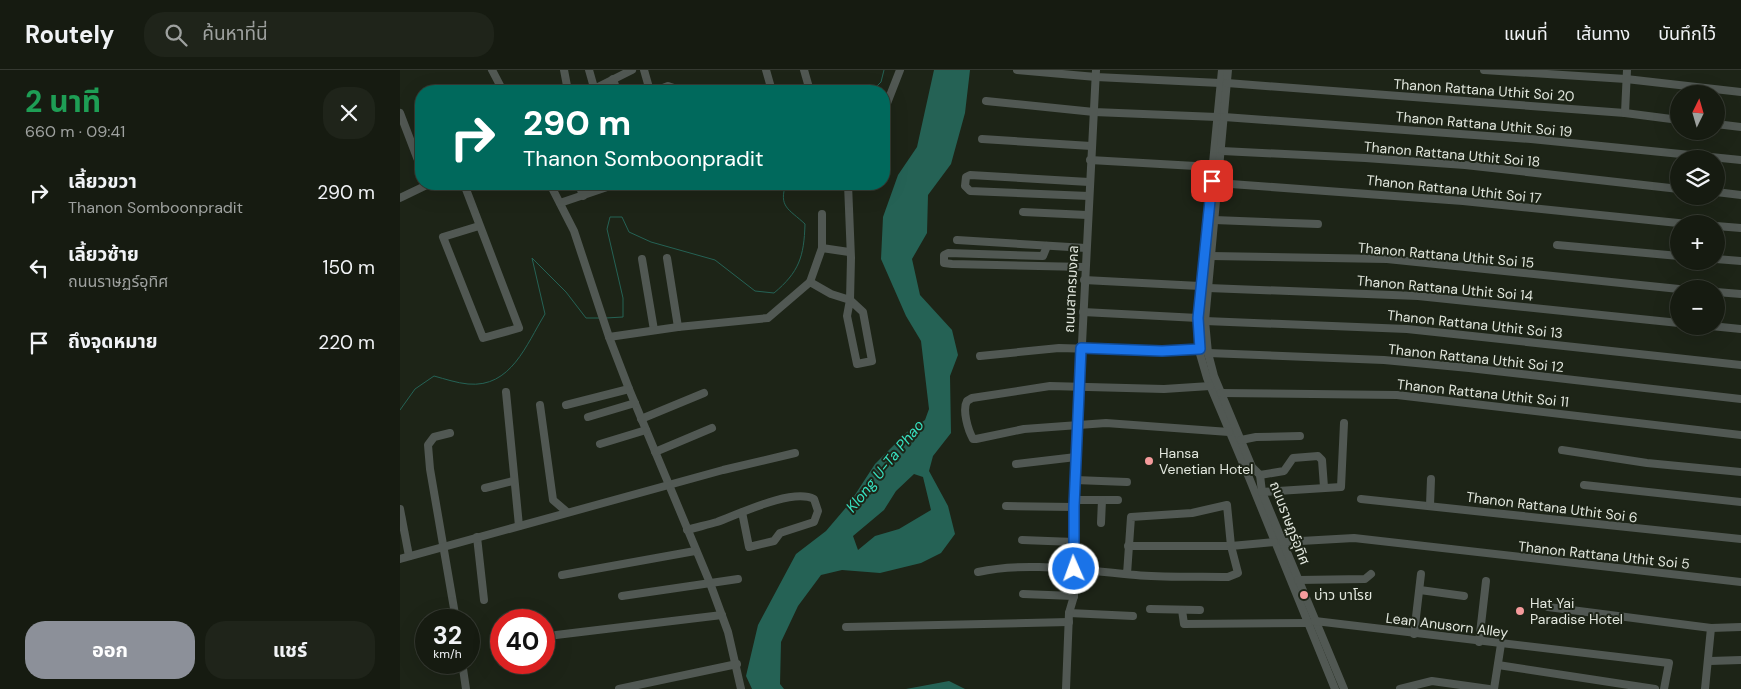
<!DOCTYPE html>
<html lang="th">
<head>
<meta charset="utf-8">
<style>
	:root { --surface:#161b11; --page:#1f241a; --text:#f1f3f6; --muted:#9ea19f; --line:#353931; --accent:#8c9099 }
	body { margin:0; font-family:"DM Sans","Noto Sans Thai",sans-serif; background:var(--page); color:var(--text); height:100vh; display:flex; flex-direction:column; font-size:19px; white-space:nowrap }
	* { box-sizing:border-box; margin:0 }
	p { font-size:16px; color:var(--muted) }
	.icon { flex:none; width:28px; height:28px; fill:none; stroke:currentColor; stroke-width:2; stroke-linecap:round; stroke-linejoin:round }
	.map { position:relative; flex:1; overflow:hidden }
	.drawer { display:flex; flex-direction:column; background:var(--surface); width:400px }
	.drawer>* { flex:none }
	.top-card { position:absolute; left:15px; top:15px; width:475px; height:105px; border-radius:20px; box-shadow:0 5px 20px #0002,0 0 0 1px var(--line); background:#00695c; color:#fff; overflow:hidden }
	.needle { width:32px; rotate:5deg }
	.buttons { position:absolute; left:1270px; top:15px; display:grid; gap:10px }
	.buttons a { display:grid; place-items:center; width:55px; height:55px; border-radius:50%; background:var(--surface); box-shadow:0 5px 20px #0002,0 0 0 1px var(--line); font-size:25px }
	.speed { position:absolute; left:15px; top:539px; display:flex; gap:10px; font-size:25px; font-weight:700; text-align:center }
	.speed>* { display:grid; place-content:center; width:65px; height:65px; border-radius:50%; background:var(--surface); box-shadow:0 5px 20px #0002,0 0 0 1px var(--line); line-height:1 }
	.speed small { font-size:12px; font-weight:400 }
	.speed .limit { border:8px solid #d22; background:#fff; color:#111 }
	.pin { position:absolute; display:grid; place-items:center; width:42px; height:42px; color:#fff; margin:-21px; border-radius:10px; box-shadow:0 2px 8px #0006 }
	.me { position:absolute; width:55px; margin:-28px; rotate:358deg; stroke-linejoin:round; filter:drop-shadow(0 0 4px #0008) }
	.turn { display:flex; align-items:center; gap:18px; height:105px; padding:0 25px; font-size:22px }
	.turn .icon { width:65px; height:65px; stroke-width:2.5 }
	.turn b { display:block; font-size:35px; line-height:42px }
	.round { display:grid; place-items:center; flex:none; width:52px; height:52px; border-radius:20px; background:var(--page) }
	.overview { display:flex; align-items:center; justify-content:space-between; height:85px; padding:0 25px }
	h1 { font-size:30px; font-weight:700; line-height:38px; color:#1e9e55 }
	.cta { display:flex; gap:10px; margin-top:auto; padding:10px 25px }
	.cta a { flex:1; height:58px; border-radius:20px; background:var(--accent); color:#fff; font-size:20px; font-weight:700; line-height:58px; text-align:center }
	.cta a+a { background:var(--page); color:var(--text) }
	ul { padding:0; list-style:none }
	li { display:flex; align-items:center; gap:15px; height:75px; padding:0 25px }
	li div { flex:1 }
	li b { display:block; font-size:19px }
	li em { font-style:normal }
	header { display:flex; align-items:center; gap:30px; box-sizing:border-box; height:70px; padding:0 25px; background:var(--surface); border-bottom:1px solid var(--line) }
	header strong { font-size:24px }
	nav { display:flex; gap:28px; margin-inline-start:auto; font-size:18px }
	.search { width:350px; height:45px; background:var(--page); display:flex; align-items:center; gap:12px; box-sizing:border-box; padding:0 18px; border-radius:20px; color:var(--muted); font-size:19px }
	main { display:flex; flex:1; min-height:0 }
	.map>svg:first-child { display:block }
	.water { fill:#256255; fill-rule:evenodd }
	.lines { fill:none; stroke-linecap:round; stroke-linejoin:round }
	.stream { stroke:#256255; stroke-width:1 }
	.minor { stroke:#515853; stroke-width:8 }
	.route-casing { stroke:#114b97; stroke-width:12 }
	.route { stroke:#1a73e8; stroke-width:9 }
	.poi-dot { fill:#f59b9c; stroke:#1d2417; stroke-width:2 }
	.labels { text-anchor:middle; stroke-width:4; stroke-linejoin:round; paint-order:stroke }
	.street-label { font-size:14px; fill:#e2e7de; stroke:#1d2417 }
	.poi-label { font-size:14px; fill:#e2e7de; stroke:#1d2417; text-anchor:start }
	.water-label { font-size:15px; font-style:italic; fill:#37e1c1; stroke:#1d2417 }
</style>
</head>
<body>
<header>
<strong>Routely</strong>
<div class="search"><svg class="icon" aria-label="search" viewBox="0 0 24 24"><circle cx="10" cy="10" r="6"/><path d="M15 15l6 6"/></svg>ค้นหาที่นี่</div>
<nav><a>แผนที่</a><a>เส้นทาง</a><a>บันทึกไว้</a></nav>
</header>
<main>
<section class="drawer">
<div class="overview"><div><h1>2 นาที</h1><p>660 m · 09:41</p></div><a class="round"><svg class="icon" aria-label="close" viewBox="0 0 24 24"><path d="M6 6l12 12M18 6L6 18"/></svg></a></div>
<ul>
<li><svg class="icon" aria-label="right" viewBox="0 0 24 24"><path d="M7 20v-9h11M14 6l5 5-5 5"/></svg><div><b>เลี้ยวขวา</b><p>Thanon Somboonpradit</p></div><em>290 m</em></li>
<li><svg class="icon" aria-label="left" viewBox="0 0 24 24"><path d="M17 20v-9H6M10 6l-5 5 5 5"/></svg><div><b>เลี้ยวซ้าย</b><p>ถนนราษฏร์อุทิศ</p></div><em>150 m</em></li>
<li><svg class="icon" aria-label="arrive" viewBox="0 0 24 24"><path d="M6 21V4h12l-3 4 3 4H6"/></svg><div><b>ถึงจุดหมาย</b></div><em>220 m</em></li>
</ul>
<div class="cta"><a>ออก</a><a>แชร์</a></div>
</section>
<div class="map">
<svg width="1341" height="619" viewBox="0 0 1341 619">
	<rect width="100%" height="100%" fill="#1d2417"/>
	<!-- water -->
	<g class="water">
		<path d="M534,0H570L565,43L551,94L528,125L527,163L512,189L520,225L552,260L558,285L550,306L551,363L533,386L529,401L548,436L555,464L541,483L521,493L480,503L442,500L421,505L398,536L381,572L380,614L384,619H352L346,606L358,555L396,484L426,461L449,434L475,394L507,362L525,350L529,339L521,271L506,246L481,189L483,147L498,105L517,77ZM514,404L523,407L531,440L499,459L475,466L458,480L453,466L484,440L496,421Z"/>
		<path d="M549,611L565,619H506Z"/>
	</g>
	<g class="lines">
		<!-- stream -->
		<g class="stream">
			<path d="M472,21L481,12L484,0"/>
			<path d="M206,248L223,247V228L207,159L210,147H222L229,162L251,172L315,190L355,221L374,223C399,202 404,187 405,154C389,139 378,137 386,114"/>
			<path d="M0,340L15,319L34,306C45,309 57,313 68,314C111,318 126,275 145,244L132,188L166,222L186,248H199"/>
		</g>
		<!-- minor -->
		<g class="minor">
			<path d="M92,0L103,21"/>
			<path d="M164,0L168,21"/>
			<path d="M189,0L195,21"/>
			<path d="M244,0L250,21"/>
			<path d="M366,0L372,21"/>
			<path d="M404,0L410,21"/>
			<path d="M617,0L696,7L820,13"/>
			<path d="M822,0L798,248L800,284L807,308L850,410L935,619"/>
			<path d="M828,0L805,251L808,283L814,306L852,397L860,405L862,422L944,619"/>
			<path d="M1084,0L1226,9L1341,22"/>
			<path d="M213,9L217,21"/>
			<path d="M827,13L1225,43L1279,50"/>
			<path d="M190,21L232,0"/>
			<path d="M255,21L268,16L274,18L276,21"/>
			<path d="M586,31L694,42L817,47"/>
			<path d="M484,41L500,0"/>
			<path d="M0,43L21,98"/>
			<path d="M1225,43L1227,0"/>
			<path d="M824,47L1131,69L1341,90"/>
			<path d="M1316,54L1341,57"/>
			<path d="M582,69L691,76"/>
			<path d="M822,81L965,88L1065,95L1279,119"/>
			<path d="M690,90L813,97"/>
			<path d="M817,113L1063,131L1288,154"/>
			<path d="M64,114L119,258L83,268L43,167L79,156"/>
			<path d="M150,114L174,161L209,267L229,319L310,513L328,562L341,619"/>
			<path d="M179,114L183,126"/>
			<path d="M1316,122L1341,125"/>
			<path d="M689,126L570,121L565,116L566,107L570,105L689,112"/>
			<path d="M0,128L29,114"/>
			<path d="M160,133L216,114"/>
			<path d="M623,142L687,145"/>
			<path d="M814,150L918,154"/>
			<path d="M1316,156L1341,158"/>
			<path d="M557,170L686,178"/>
			<path d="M1157,175L1279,186"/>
			<path d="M647,176L643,186L548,183L544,185V193L552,194L685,197"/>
			<path d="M422,178L449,182"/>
			<path d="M811,186L987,189L1279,219"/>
			<path d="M267,188L278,257"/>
			<path d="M242,189L254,260"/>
			<path d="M1316,189L1341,191"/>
			<path d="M684,210L800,216"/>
			<path d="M410,212L422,178V144"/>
			<path d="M808,218L1018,226L1279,253"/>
			<path d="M1316,222L1341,224"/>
			<path d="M683,242L798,248"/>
			<path d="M805,251L1007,259L1341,295"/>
			<path d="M1311,256L1341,259"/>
			<path d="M209,267L278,257L368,248L410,212L431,224L450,230L463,242L472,291L457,294L447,246L450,230L451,188L448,114"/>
			<path d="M808,283L984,290L1069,298L1341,329"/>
			<path d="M580,286L659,278L762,281L800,279"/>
			<path d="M810,316L764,319L650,316L572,328L567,331C562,340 568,360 573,369H576L624,359L706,353L829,362"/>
			<path d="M106,322L119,456"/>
			<path d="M821,323L997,325L1341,365"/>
			<path d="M140,335L153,430L167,442"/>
			<path d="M166,335L229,319"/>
			<path d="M188,347L235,333"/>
			<path d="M241,349L304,323"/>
			<path d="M50,363L34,367L28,375L30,399L56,550"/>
			<path d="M841,370L856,367L900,366"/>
			<path d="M200,374L246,360"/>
			<path d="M1162,380L1247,393L1341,402"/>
			<path d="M255,382L312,358"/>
			<path d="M616,394L676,387"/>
			<path d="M860,405L884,401L893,388L918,386L922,390L924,417"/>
			<path d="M675,410L727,412"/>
			<path d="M1184,415L1341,432"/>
			<path d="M85,418L113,411"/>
			<path d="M862,422L941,417L944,353"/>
			<path d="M961,429L1341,469"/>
			<path d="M674,430H718"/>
			<path d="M1030,435L1031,409"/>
			<path d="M606,436L674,437"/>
			<path d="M0,439L9,486"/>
			<path d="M701,453L702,430"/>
			<path d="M287,460C297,457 307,455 317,452C339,444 392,418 414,429L418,441L414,452L380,463L374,471L349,477L342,442"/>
			<path d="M77,467L84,530"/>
			<path d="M622,470L674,472"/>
			<path d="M883,472L954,468L1341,512"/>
			<path d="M728,476H831L874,472"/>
			<path d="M0,489L323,400L395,383"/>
			<path d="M578,502C629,491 684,501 736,505C766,508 798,506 828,507L838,503L831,476L827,435L792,443L731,447L727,504"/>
			<path d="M162,505L295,481"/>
			<path d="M898,510L965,509L971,504"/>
			<path d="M1020,520L1064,526"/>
			<path d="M623,524L674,526"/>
			<path d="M222,526L338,509"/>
			<path d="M1148,537L1311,558L1341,557"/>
			<path d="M750,539L800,540"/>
			<path d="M782,540L784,554L908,553"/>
			<path d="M669,543L733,546"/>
			<path d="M915,551L1269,593L1264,619"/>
			<path d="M446,557L669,552"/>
			<path d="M1014,564L1021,504"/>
			<path d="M156,565L322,545"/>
			<path d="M1079,572L1086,511"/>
			<path d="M1310,591L1341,590"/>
			<path d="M62,592L66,619"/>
			<path d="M1098,595L1255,619"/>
			<path d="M219,619L337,594"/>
			<path d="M666,619L669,543L674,526V430L696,0"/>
			<path d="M1000,619L1032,611L1089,619"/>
			<path d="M1094,619L1101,574"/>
			<path d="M1305,619L1311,558"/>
		</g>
	</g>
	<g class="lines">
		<!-- route casing -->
		<g class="route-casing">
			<path id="route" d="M674,499V436L681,278L762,281L800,279L798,248L812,111"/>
		</g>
		<!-- route -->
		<use href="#route" class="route"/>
	</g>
	<!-- markers -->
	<g class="poi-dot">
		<circle cx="749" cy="391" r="5"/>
		<circle cx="904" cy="525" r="5"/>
		<circle cx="1120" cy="541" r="5"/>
	</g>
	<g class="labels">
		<!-- street labels -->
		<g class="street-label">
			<text transform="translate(1084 20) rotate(4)" y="5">Thanon Rattana Uthit Soi 20</text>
			<text transform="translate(1084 54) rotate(5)" y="5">Thanon Rattana Uthit Soi 19</text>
			<text transform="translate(1052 84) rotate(5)" y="5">Thanon Rattana Uthit Soi 18</text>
			<text transform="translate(1054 119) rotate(6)" y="5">Thanon Rattana Uthit Soi 17</text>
			<text transform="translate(1046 185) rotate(5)" y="5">Thanon Rattana Uthit Soi 15</text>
			<text transform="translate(1045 218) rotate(5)" y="5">Thanon Rattana Uthit Soi 14</text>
			<text transform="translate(671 219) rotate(-87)" y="5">ถนนสาครมงคล</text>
			<text transform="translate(1075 254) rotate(6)" y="5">Thanon Rattana Uthit Soi 13</text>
			<text transform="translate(1076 288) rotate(6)" y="5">Thanon Rattana Uthit Soi 12</text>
			<text transform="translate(1083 323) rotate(6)" y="5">Thanon Rattana Uthit Soi 11</text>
			<text transform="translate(1152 437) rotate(7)" y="5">Thanon Rattana Uthit Soi 6</text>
			<text transform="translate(890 453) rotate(69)" y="5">ถนนราษฏร์อุทิศ</text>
			<text transform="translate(1204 485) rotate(6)" y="5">Thanon Rattana Uthit Soi 5</text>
			<text transform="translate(1047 555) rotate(7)" y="5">Lean Anusorn Alley</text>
		</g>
		<!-- poi labels -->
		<g class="poi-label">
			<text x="759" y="388">Hansa<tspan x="759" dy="16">Venetian Hotel</tspan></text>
			<text x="914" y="530">บ่าว บาโรย</text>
			<text x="1130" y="538">Hat Yai<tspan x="1130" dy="16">Paradise Hotel</tspan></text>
		</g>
		<!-- water labels -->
		<g class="water-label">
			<text transform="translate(485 396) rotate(-51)" y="5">Klong U-Ta Phao</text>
		</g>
	</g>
</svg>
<div class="buttons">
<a><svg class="needle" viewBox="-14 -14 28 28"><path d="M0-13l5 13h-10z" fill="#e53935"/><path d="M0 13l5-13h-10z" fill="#9ea19f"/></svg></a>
<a><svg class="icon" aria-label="layers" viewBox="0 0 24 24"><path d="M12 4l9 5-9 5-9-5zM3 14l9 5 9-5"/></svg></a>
<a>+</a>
<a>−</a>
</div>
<div class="speed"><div>32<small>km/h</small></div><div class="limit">40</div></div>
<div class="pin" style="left:812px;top:111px;background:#d93025"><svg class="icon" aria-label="arrive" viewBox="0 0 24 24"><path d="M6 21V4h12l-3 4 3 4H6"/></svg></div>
<svg class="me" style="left:674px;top:499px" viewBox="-20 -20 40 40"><circle r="17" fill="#1a73e8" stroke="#fff" stroke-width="3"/><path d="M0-11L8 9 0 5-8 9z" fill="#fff"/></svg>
<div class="top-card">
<div class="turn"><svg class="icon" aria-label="right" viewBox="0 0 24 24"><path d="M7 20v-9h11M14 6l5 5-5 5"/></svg><div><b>290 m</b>Thanon Somboonpradit</div></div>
</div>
</div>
</main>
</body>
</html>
